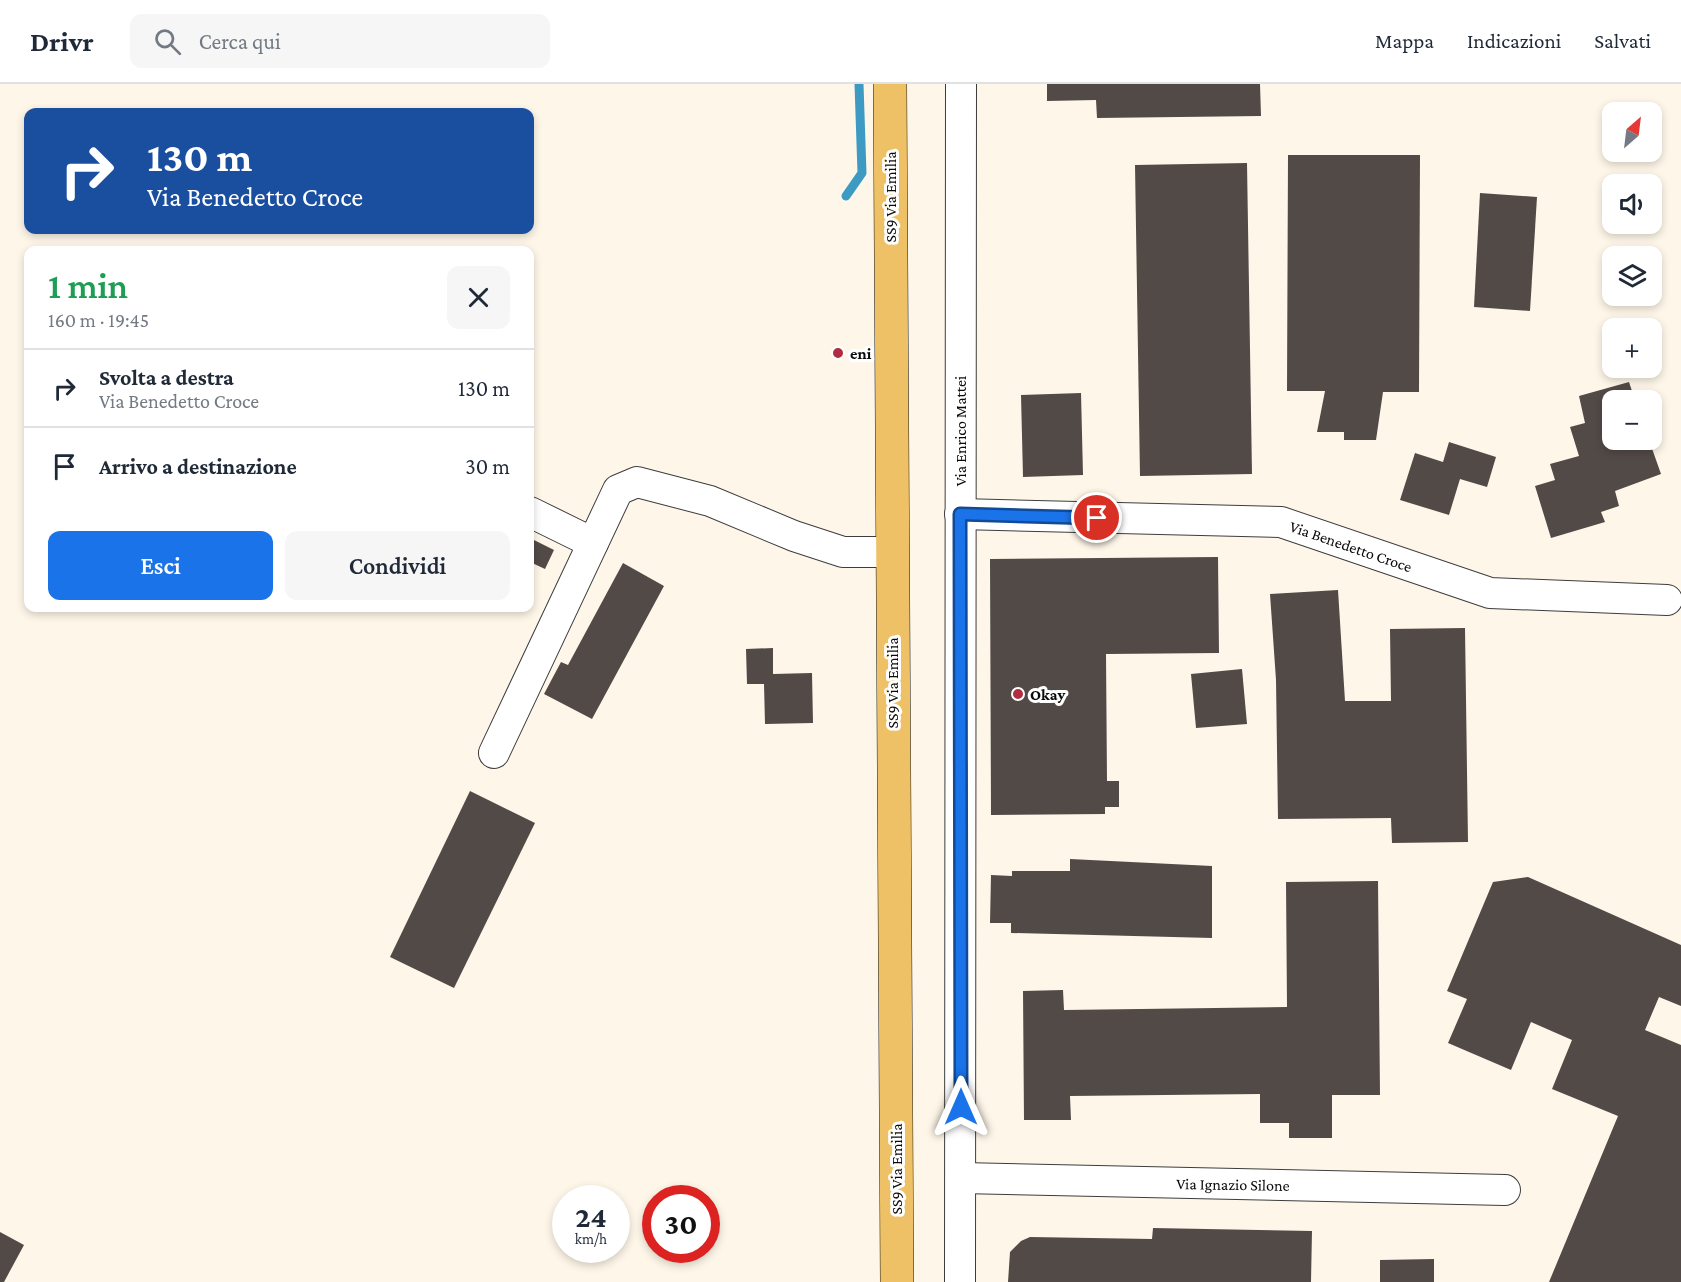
<!DOCTYPE html>
<html lang="it">
<head>
<meta charset="utf-8">
<style>
	:root { --surface:#fff; --page:#f6f6f7; --text:#1f2937; --muted:#747a83; --line:#e0e1e3; --accent:#1a73e8 }
	body { margin:0; font-family:"Crimson Pro",serif; background:var(--page); color:var(--text); height:100vh; display:flex; flex-direction:column; font-size:22px; white-space:nowrap }
	* { box-sizing:border-box; margin:0 }
	p { font-size:20px; color:var(--muted) }
	.icon { flex:none; width:33px; height:33px; fill:none; stroke:currentColor; stroke-width:2; stroke-linecap:round; stroke-linejoin:round }
	.map { position:relative; flex:1; overflow:hidden }
	.side { position:absolute; left:24px; top:162px; width:510px; height:366px; display:flex; flex-direction:column; background:var(--surface); border-radius:12px; box-shadow:0 3px 9px #0003 }
	.side>* { flex:none }
	.top-card { position:absolute; left:24px; top:24px; width:510px; height:126px; border-radius:12px; box-shadow:0 3px 9px #0003; background:#1a4fa0; color:#fff; overflow:hidden }
	.needle { width:39px; rotate:28deg }
	.tools { position:absolute; left:1602px; top:18px; display:grid; gap:12px }
	.tools a { display:grid; place-items:center; width:60px; height:60px; border-radius:12px; background:var(--surface); box-shadow:0 3px 9px #0003; font-size:30px }
	.speed { position:absolute; left:552px; top:1101px; display:flex; gap:12px; font-size:30px; font-weight:700; text-align:center }
	.speed>* { display:grid; place-content:center; width:78px; height:78px; border-radius:50%; background:var(--surface); box-shadow:0 3px 9px #0003; line-height:1 }
	.speed small { font-size:15px; font-weight:400 }
	.speed .limit { border:9px solid #d22; background:#fff; color:#111 }
	.pin { position:absolute; display:grid; place-items:center; width:51px; height:51px; color:#fff; margin:-26px; border:3px solid #fff; border-radius:50%; box-shadow:0 2px 6px #0007 }
	.me { position:absolute; width:66px; margin:-33px; rotate:0deg; stroke-linejoin:round; filter:drop-shadow(0 0 4px #0008) }
	.turn { display:flex; align-items:center; gap:21px; height:126px; padding:0 24px; font-size:27px }
	.turn .icon { width:78px; height:78px; stroke-width:2.5 }
	.turn b { display:block; font-size:42px; line-height:51px }
	.round { display:grid; place-items:center; flex:none; width:63px; height:63px; border-radius:12px; background:var(--page) }
	.overview { display:flex; align-items:center; justify-content:space-between; height:102px; padding:0 24px }
	h1 { font-size:36px; font-weight:600; line-height:45px; color:#1e9e55 }
	.primary-button { display:flex; gap:12px; margin-top:auto; padding:12px 24px }
	.primary-button a { flex:1; height:69px; border-radius:12px; background:var(--accent); color:#fff; font-size:24px; font-weight:600; line-height:69px; text-align:center }
	.primary-button a+a { background:var(--page); color:var(--text) }
	ul { padding:0; list-style:none }
	li { display:flex; align-items:center; gap:18px; height:78px; padding:0 24px; border-top:2px solid var(--line) }
	li div { flex:1 }
	li b { display:block; font-size:22px }
	li em { font-style:normal }
	header { display:flex; align-items:center; gap:36px; box-sizing:border-box; height:84px; padding:0 30px; background:var(--surface); border-bottom:2px solid var(--line) }
	header strong { font-size:28px }
	nav { display:flex; gap:33px; margin-inline-start:auto; font-size:21px }
	.search { width:420px; height:54px; background:var(--page); display:flex; align-items:center; gap:15px; box-sizing:border-box; padding:0 21px; border-radius:12px; color:var(--muted); font-size:22px }
	.map>svg:first-child { display:block }
	.lines { fill:none; stroke-linecap:round; stroke-linejoin:round }
	.stream { stroke:#3d9bc3; stroke-width:9 }
	.building { fill:#524a47 }
	.minor-casing { stroke:#3d3d3d; stroke-width:32 }
	.major-casing { stroke:#1b1b1b; stroke-width:34 }
	.minor { stroke:#fff; stroke-width:30 }
	.major { stroke:#efc167; stroke-width:33 }
	.route-casing { stroke:#114b97; stroke-width:15 }
	.route { stroke:#1a73e8; stroke-width:10 }
	.poi-dot { fill:#b02d40; stroke:#fff; stroke-width:2 }
	.labels { text-anchor:middle; stroke-width:6; stroke-linejoin:round; paint-order:stroke }
	.street-label { font-size:16px; fill:#0a0a0a; stroke:#fff }
	.poi-label { font-size:16px; font-weight:bold; fill:#0a0a0a; stroke:#fff; text-anchor:start }
</style>
</head>
<body>
<header>
<strong>Drivr</strong>
<div class="search"><svg class="icon" aria-label="search" viewBox="0 0 24 24"><circle cx="10" cy="10" r="6"/><path d="M15 15l6 6"/></svg>Cerca qui</div>
<nav><a>Mappa</a><a>Indicazioni</a><a>Salvati</a></nav>
</header>
<div class="map">
<svg width="1681" height="1198" viewBox="0 0 1681 1198">
	<rect width="100%" height="100%" fill="#fef7e9"/>
	<g class="lines">
		<!-- stream -->
		<path class="stream" d="M846,112L862,89L859,0"/>
	</g>
	<!-- building -->
	<g class="building">
		<path d="M1047,0H1260L1261,32L1097,34L1096,16L1047,17Z"/>
		<path d="M1288,71H1420L1419,308H1383L1376,356H1344V348H1317L1325,307H1287Z"/>
		<path d="M1247,79L1252,390L1140,392L1135,81Z"/>
		<path d="M1480,109L1537,113L1530,227L1474,223Z"/>
		<path d="M1629,298L1635,316H1612V356H1649L1661,390L1615,407L1619,422L1601,428L1605,438L1551,454L1535,402L1555,396L1550,380L1579,372L1570,343L1585,339L1579,312Z"/>
		<path d="M1081,309L1083,391L1023,393L1021,311Z"/>
		<path d="M1449,358L1496,373L1487,403L1460,395L1449,431L1400,416L1415,369L1443,378Z"/>
		<path d="M530,454L554,466L545,485L530,478Z"/>
		<path d="M1218,473L1219,569L1106,570L1107,697H1119V723H1105V730L991,731L990,475Z"/>
		<path d="M623,479L664,502L592,635L544,610L561,578L568,581Z"/>
		<path d="M1338,506L1345,617H1391L1390,545L1465,544L1468,758L1392,759L1391,734L1278,735L1276,596L1270,510Z"/>
		<path d="M773,564V590L812,589L813,639L765,640L764,600H747L746,565Z"/>
		<path d="M1242,585L1247,640L1196,644L1191,590Z"/>
		<path d="M470,707L535,739L454,904L390,873Z"/>
		<path d="M1070,775L1212,782V854L1011,849V839H990L991,791L1012,792V787H1070Z"/>
		<path d="M1528,793L1681,861V922L1659,913L1645,946L1681,961V1198H1549L1618,1032L1552,1005L1572,956L1531,938L1511,986L1448,959L1467,915L1447,907L1493,798Z"/>
		<path d="M1378,797L1380,1011H1332V1054H1289V1039H1260V1010L1070,1012L1071,1036H1024L1023,907L1063,906L1064,926L1287,923L1286,798Z"/>
		<path d="M1153,1144L1312,1147L1311,1198H1008L1010,1168L1021,1157L1030,1153L1152,1155Z"/>
		<path d="M0,1148L24,1161L4,1198H0Z"/>
		<path d="M1434,1175V1198H1380V1176Z"/>
	</g>
	<g class="lines">
		<!-- minor casing -->
		<g class="minor-casing">
			<g id="minor">
				<path d="M530,428L593,459"/>
				<path d="M960,430L1281,438L1490,509L1667,516"/>
				<path d="M494,669L618,406L637,398L710,417L794,452L843,468H891"/>
				<path d="M961,1094L1505,1106"/>
				<path d="M960,1198L961,0"/>
			</g>
		</g>
		<!-- major casing -->
		<g class="major-casing">
			<path id="major" d="M890,0L897,1198"/>
		</g>
		<!-- minor -->
		<use href="#minor" class="minor"/>
		<!-- major -->
		<use href="#major" class="major"/>
	</g>
	<g class="lines">
		<!-- route casing -->
		<g class="route-casing">
			<path id="route" d="M961,1023L960,430L1097,434"/>
		</g>
		<!-- route -->
		<use href="#route" class="route"/>
	</g>
	<!-- markers -->
	<g class="poi-dot">
		<circle cx="838" cy="269" r="6"/>
		<circle cx="1018" cy="610" r="6"/>
	</g>
	<g class="labels">
		<!-- street labels -->
		<g class="street-label">
			<text transform="translate(890 113) rotate(-90)" y="6">SS9 Via Emilia</text>
			<text transform="translate(960 347) rotate(-90)" y="6">Via Enrico Mattei</text>
			<text transform="translate(1351 462) rotate(19)" y="6">Via Benedetto Croce</text>
			<text transform="translate(892 599) rotate(-90)" y="6">SS9 Via Emilia</text>
			<text transform="translate(896 1085) rotate(-90)" y="6">SS9 Via Emilia</text>
			<text transform="translate(1233 1100) rotate(1)" y="6">Via Ignazio Silone</text>
		</g>
		<!-- poi labels -->
		<g class="poi-label">
			<text x="850" y="275">eni</text>
			<text x="1030" y="616">Okay</text>
		</g>
	</g>
</svg>
<div class="tools">
<a><svg class="needle" viewBox="-14 -14 28 28"><path d="M0-13l5 13h-10z" fill="#e53935"/><path d="M0 13l5-13h-10z" fill="#747a83"/></svg></a>
<a><svg class="icon" aria-label="sound" viewBox="0 0 24 24"><path d="M4 9h4l5-4v14l-5-4H4zM17 9q2 3 0 6"/></svg></a>
<a><svg class="icon" aria-label="layers" viewBox="0 0 24 24"><path d="M12 4l9 5-9 5-9-5zM3 14l9 5 9-5"/></svg></a>
<a>+</a>
<a>−</a>
</div>
<div class="speed"><div>24<small>km/h</small></div><div class="limit">30</div></div>
<div class="pin" style="left:1097px;top:434px;background:#d93025"><svg class="icon" aria-label="arrive" viewBox="0 0 24 24"><path d="M6 21V4h12l-3 4 3 4H6"/></svg></div>
<svg class="me" style="left:961px;top:1023px" viewBox="-20 -20 40 40"><path d="M0-17L14 15 0 8-14 15z" fill="#1a73e8" stroke="#fff" stroke-width="4"/></svg>
<div class="top-card">
<div class="turn"><svg class="icon" aria-label="right" viewBox="0 0 24 24"><path d="M7 20v-9h11M14 6l5 5-5 5"/></svg><div><b>130 m</b>Via Benedetto Croce</div></div>
</div>
<section class="side">
<div class="overview"><div><h1>1 min</h1><p>160 m · 19:45</p></div><a class="round"><svg class="icon" aria-label="close" viewBox="0 0 24 24"><path d="M6 6l12 12M18 6L6 18"/></svg></a></div>
<ul>
<li><svg class="icon" aria-label="right" viewBox="0 0 24 24"><path d="M7 20v-9h11M14 6l5 5-5 5"/></svg><div><b>Svolta a destra</b><p>Via Benedetto Croce</p></div><em>130 m</em></li>
<li><svg class="icon" aria-label="arrive" viewBox="0 0 24 24"><path d="M6 21V4h12l-3 4 3 4H6"/></svg><div><b>Arrivo a destinazione</b></div><em>30 m</em></li>
</ul>
<div class="primary-button"><a>Esci</a><a>Condividi</a></div>
</section>
</div>
</body>
</html>
